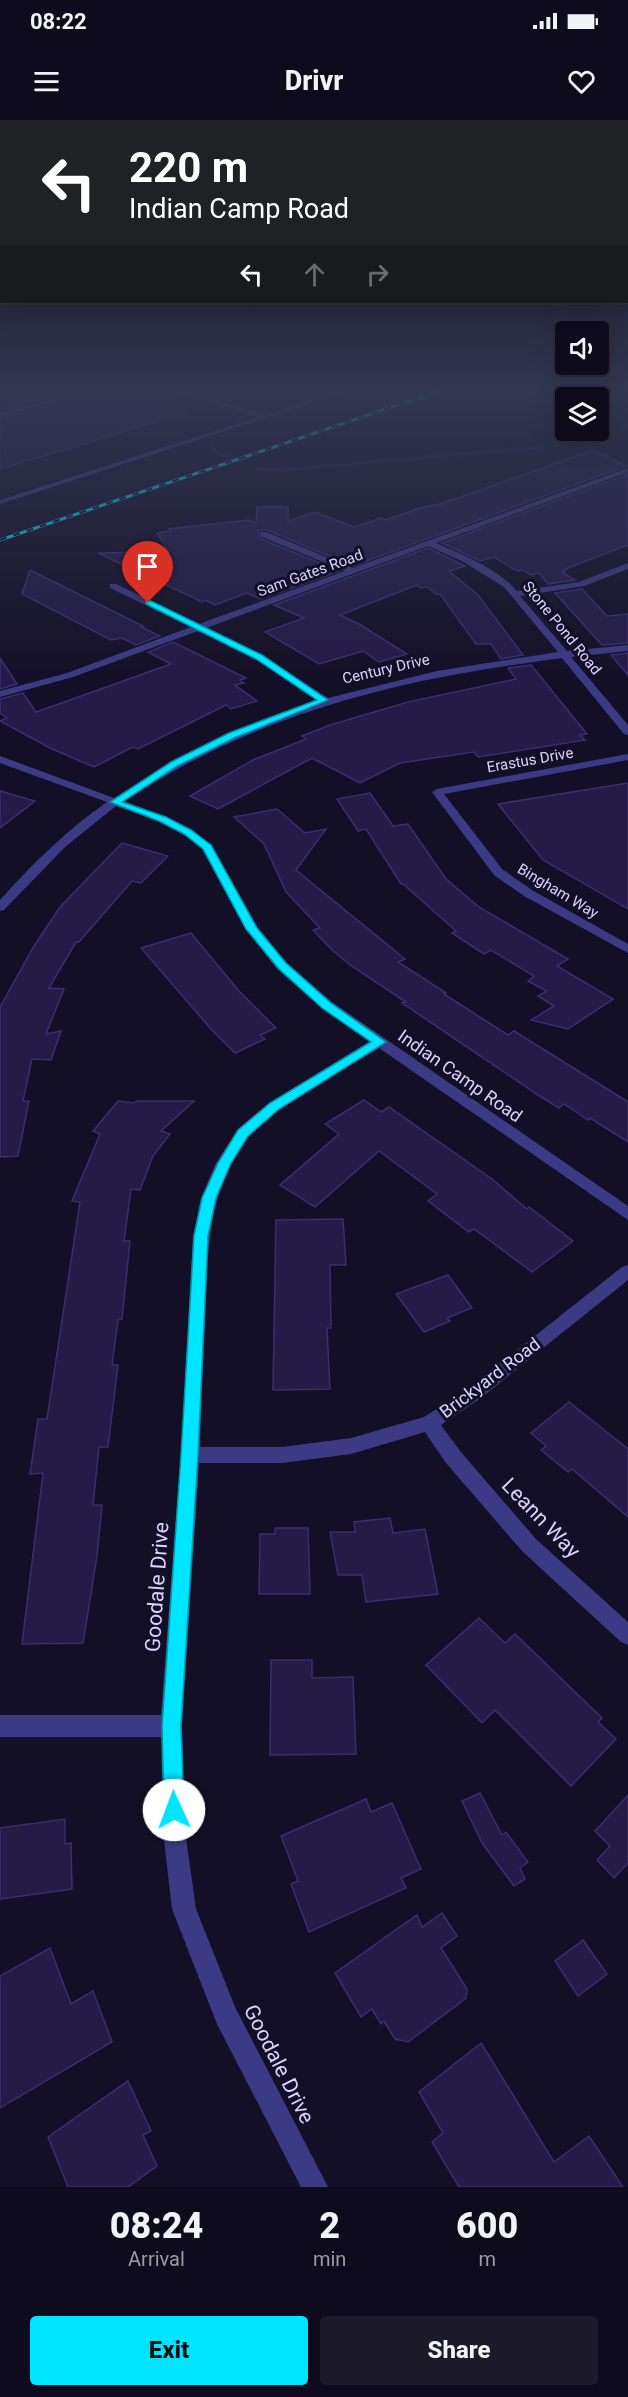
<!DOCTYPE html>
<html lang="en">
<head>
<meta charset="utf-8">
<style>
	:root { --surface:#0e0b1c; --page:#1c1929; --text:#f1f3f6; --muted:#9b9ba3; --line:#2e2b3b; --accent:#00e5ff }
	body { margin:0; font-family:Roboto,sans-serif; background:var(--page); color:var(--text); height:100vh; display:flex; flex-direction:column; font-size:22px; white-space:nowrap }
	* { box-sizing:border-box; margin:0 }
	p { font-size:20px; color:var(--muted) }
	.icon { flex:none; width:33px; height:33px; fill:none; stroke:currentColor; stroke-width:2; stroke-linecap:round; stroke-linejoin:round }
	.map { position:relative; height:2067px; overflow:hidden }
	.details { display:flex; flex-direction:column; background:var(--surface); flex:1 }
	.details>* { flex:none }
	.top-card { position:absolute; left:0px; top:0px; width:628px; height:183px; box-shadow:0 6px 24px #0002,0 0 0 2px var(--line); background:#202124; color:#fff; overflow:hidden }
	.buttons { position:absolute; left:555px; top:201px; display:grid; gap:12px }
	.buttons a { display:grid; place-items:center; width:54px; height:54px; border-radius:6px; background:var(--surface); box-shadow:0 6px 24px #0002,0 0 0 2px var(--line); font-size:30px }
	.pin { position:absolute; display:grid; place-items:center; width:51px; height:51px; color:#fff; margin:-62px -26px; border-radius:50% 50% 50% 0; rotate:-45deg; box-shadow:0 0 6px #0007 }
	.pin .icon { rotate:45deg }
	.me { position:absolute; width:66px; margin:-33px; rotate:358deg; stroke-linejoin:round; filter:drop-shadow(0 0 4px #0008) }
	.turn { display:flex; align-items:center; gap:21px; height:126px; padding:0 30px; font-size:27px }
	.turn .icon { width:78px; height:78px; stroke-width:2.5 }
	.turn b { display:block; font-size:42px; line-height:51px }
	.lanes { display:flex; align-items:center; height:57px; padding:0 30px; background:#0003; justify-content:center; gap:30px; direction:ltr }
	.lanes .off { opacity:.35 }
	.eta { display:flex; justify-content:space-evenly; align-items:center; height:102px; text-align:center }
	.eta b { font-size:36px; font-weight:800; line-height:42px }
	.action { display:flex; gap:12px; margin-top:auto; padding:12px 30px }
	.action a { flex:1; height:69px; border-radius:6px; background:var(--accent); color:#111; font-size:24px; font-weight:800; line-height:69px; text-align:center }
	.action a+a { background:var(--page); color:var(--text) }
	.status { display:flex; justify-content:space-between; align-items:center; height:42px; padding:0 30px; background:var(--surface); direction:ltr }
	.status svg { height:16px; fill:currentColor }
	header { display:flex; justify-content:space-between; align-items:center; height:78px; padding:0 30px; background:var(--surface); font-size:27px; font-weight:800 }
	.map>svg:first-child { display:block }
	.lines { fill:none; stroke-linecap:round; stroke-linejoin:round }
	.stream { stroke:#0c2248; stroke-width:4 }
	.building { fill:#241b47; stroke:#3b2d73; stroke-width:1.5 }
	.minor { fill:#3d3a85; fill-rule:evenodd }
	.rail-casing { stroke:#00e5ff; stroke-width:3 }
	.rail { stroke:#130f26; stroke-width:2; stroke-dasharray:7; stroke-linecap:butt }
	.route { fill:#00e5ff; stroke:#0095a6; stroke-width:1.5 }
	.labels { text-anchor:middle; stroke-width:6; stroke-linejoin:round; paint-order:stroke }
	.far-street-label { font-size:15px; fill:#d9d4ff; stroke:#130f26 }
	.street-label { font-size:18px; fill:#d9d4ff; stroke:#130f26 }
	.near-street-label { font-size:21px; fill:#d9d4ff; stroke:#130f26 }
</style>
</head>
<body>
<div class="status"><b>08:22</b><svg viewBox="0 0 49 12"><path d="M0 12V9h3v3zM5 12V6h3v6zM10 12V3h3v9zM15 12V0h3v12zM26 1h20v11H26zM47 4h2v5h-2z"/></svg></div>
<header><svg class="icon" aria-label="menu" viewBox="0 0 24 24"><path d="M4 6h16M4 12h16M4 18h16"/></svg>Drivr<svg class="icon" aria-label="heart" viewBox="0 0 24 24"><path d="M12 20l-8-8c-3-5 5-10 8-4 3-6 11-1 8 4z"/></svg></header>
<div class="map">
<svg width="628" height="2067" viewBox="0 0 628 2067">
	<rect width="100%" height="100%" fill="#130f26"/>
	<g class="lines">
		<!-- stream -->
		<g class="stream">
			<path d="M211,326L216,332L243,342"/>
			<path d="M258,349L284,350L541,327"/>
		</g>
	</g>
	<!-- building -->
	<g class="building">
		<path d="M0,271H73L0,291Z"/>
		<path d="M92,271H114L186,293L0,349V299L91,273Z"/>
		<path d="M593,330L626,346L353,446L267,410H258L259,418L339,451L261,479L247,473L215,485L205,480L202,482L98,433L169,432L157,413L170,411L169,409L249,400L256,403L257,387H288V401L315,392L354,407L381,398L386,400L423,387L441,384Z"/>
		<path d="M628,354V425L565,449L566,450L562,452L575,460L548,464L539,453L531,455L523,450L517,451L494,437L480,441L442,423Z"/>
		<path d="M428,428L465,446L449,451L478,475L523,535L501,539L491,524H476L440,474H436L427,467L420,468L417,465L340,495L359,504L407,534L379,542L363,531L319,544L265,512L304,498L274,485Z"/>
		<path d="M30,450L143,506L141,507L160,516L136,525L122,518L111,520L22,474Z"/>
		<path d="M582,469L607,496L628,494V523L602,525L555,473Z"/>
		<path d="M173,522L246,558L240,560L244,563L235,565L257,581L231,589L226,585L138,629L133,627L94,647L50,628L0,601L7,598L0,593V579L23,573L36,592L171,544L148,532Z"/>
		<path d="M628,533V555L611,535Z"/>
		<path d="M0,538L17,564L0,569Z"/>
		<path d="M531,545L587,614L580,615L585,620L478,637L474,632L400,643L360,663L312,638L218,689L190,676L253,640L306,619L302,616L330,605L408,582L516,559L508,548Z"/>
		<path d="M628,663V789L543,740L498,684Z"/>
		<path d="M0,671L35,681L0,708Z"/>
		<path d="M370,673L393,706L408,704L446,759L479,787L568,839L557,846L613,879L568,909L531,900L554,886L538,876L547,871L528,861L534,856L491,830L484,834L452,813L456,811L403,764H401L366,709L358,711L337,679Z"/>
		<path d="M277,689L305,713L326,709L296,750L405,839L398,842L446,873L444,874L508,915L514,911L628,982V1022L590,998L588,1000L564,984L559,988L538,975L402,883L406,882L350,845L331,829L313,810L320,808L286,772L264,724L234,697Z"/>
		<path d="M122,723L168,736L141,763L132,761L79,822H76L49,868L64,869L46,914L61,911L51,940L32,939L23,981H29L18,1036L0,1037V887L34,826L60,787Z"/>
		<path d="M191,813L239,871L276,908L260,915L265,919L235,933L210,908L141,828Z"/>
		<path d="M364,980L381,992L389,987L492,1059L527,1089L529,1087L573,1121L532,1152L474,1109L469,1112L428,1081L437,1074L379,1031L315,1087L280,1065L339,1014L325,1004Z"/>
		<path d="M118,981L134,983L137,981H194L161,1011L170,1014L153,1036L140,1070L131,1069L124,1121H130L122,1199L118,1200L112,1245H118L108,1327H99L93,1385H102L97,1436L83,1523L22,1524L43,1353L30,1354L38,1299H47L80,1082L72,1081L100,1014L93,1011Z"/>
		<path d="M343,1099L346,1145H330L331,1208H327L330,1269L273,1270L276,1100Z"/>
		<path d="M448,1155L472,1188L447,1198L450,1201L424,1212L396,1174Z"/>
		<path d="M569,1282L628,1329V1397L572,1349L568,1352L541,1330L546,1326L531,1313Z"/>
		<path d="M390,1398L393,1413L425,1409L438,1474L366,1482L362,1455H338L330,1412H355L354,1402Z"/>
		<path d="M275,1408H308L310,1474H259L260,1414H275Z"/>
		<path d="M479,1498L505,1523L515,1514L602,1598L598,1602L616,1619L571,1666L495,1590L482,1603L426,1545Z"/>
		<path d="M271,1540H312V1558L353,1557L356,1634L270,1635Z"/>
		<path d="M480,1673L502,1715L506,1712L528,1742L520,1748L525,1759L514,1766L482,1723L462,1681Z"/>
		<path d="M628,1675V1743L614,1758L597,1740L610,1726L595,1711Z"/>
		<path d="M366,1679L371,1692L392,1683L421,1749L401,1758L406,1768L309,1812L291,1764L298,1761L281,1716Z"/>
		<path d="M65,1699V1724L71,1723L72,1769L0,1779V1708Z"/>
		<path d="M442,1793L457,1816L441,1828L467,1869L466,1878L408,1922L395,1919L384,1901L381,1904L372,1889L361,1897L335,1853L417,1795L422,1807Z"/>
		<path d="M583,1820L607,1854L578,1876L555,1841Z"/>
		<path d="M50,1828L71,1884L93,1871L112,1922L0,1988V1856Z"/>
		<path d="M481,1923L554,2042L589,2016L623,2067H459L432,2022L443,2013L419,1972Z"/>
		<path d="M128,1961L151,2011L143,2015L157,2046L128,2067H68L48,2017Z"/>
	</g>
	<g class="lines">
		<!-- minor -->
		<g class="minor">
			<path d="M81,271H90L0,297V293Z"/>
			<path d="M175,271H184L265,295L340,271H349L0,384V380L258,297Z"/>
			<path d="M628,348V352L436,423C463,435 497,448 517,471L579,462L628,443V449L584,466L520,476L567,531L628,525V531L571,537L628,605V615L624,614L562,538C401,559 262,591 124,681L166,697L192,710L211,725L258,808L287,843L332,882L628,1086V1100L379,928C342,951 275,984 248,1017C206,1069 208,1137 205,1200C203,1242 201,1285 200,1327H282L351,1318L424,1297L469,1268L622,1147L628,1145V1160L481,1278L441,1305L460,1331L536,1419L628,1502V1525L621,1522L522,1431L446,1343L425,1312L351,1334L282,1343H199L182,1606L185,1711L196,1789L235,1887L328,2067H301L217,1904L172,1789L163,1711L161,1617H0V1595H161L181,1335L193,1116L201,1078L216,1043L238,1009L269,983L370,921L322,888L277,849L246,809L202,729L184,714L158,701L116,686L65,727L4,790L0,791V780C32,744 67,710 107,682L0,643V636L114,678C177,637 246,601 318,581L256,539L198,511L73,557L0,577V571L67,553L191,507L110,468V464H116L199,504L345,451L260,416V412H266L353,448ZM428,426L462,441L504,467L558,532L437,551L328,578L262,535L206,508Z"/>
			<path d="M628,634V640L444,674L502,749L532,770L628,824V833L524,776L494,755L432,672L437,669Z"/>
		</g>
		<!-- rail casing -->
		<g class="rail-casing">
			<path id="rail" d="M0,420L439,271"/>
		</g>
		<!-- rail -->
		<use href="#rail" class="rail"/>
	</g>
	<!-- sky -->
	<linearGradient id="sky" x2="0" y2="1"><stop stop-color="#0a0815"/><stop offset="0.48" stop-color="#333752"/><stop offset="1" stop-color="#333752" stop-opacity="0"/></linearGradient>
	<rect width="628" height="560" fill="url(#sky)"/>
	<!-- route -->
	<path class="route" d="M146,481H151L262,535L328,580L236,617L177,646L122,682L166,697L191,710L211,725L257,808L286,843L331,883L386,922L279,989L248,1016L231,1043L216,1078L208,1116L198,1335L181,1606L184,1690L181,1697L174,1700L166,1697L164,1690L162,1606L181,1335L194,1116L202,1078L218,1043L238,1010L270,983L371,922L322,888L278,848L246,809L203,729L184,714L159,701L110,682L171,642L229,613L317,580L256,539L146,484Z"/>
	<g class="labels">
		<!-- far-street labels -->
		<g class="far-street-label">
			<text transform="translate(310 453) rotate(-20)" y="5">Sam Gates Road</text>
			<text transform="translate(562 508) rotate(51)" y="5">Stone Pond Road</text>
			<text transform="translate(386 549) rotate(-13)" y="5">Century Drive</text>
			<text transform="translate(530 640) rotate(-10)" y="5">Erastus Drive</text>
			<text transform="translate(558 771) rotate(31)" y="5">Bingham Way</text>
		</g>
		<!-- street labels -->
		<g class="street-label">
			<text transform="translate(460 956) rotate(35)" y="6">Indian Camp Road</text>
			<text transform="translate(490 1258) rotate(-37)" y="6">Brickyard Road</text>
		</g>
		<!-- near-street labels -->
		<g class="near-street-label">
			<text transform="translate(541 1398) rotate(46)" y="7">Leann Way</text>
			<text transform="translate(157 1467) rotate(-86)" y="7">Goodale Drive</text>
			<text transform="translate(279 1944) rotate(63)" y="7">Goodale Drive</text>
		</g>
	</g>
</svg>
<div class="buttons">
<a><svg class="icon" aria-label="sound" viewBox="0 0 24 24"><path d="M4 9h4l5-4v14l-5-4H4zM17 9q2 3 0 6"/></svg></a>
<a><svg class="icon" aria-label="layers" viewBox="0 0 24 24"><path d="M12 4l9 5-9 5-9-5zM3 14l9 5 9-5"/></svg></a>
</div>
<div class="pin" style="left:148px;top:483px;background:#d93025"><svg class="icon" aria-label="arrive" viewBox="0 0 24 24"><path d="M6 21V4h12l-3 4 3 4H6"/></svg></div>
<svg class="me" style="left:174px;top:1690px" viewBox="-20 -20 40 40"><circle r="19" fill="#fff"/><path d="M0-13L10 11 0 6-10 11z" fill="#00e5ff"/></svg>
<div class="top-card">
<div class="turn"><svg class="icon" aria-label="left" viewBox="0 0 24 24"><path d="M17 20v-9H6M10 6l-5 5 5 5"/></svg><div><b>220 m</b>Indian Camp Road</div></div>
<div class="lanes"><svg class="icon" aria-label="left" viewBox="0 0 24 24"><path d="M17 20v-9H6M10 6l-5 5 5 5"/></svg><svg class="icon off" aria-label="ahead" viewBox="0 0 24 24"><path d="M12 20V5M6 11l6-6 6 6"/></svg><svg class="icon off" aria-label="right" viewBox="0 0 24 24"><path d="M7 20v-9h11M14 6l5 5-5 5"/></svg></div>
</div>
</div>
<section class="details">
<div class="eta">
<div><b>08:24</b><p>Arrival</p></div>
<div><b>2</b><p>min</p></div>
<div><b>600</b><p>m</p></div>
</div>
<div class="action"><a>Exit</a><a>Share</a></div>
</section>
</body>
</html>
